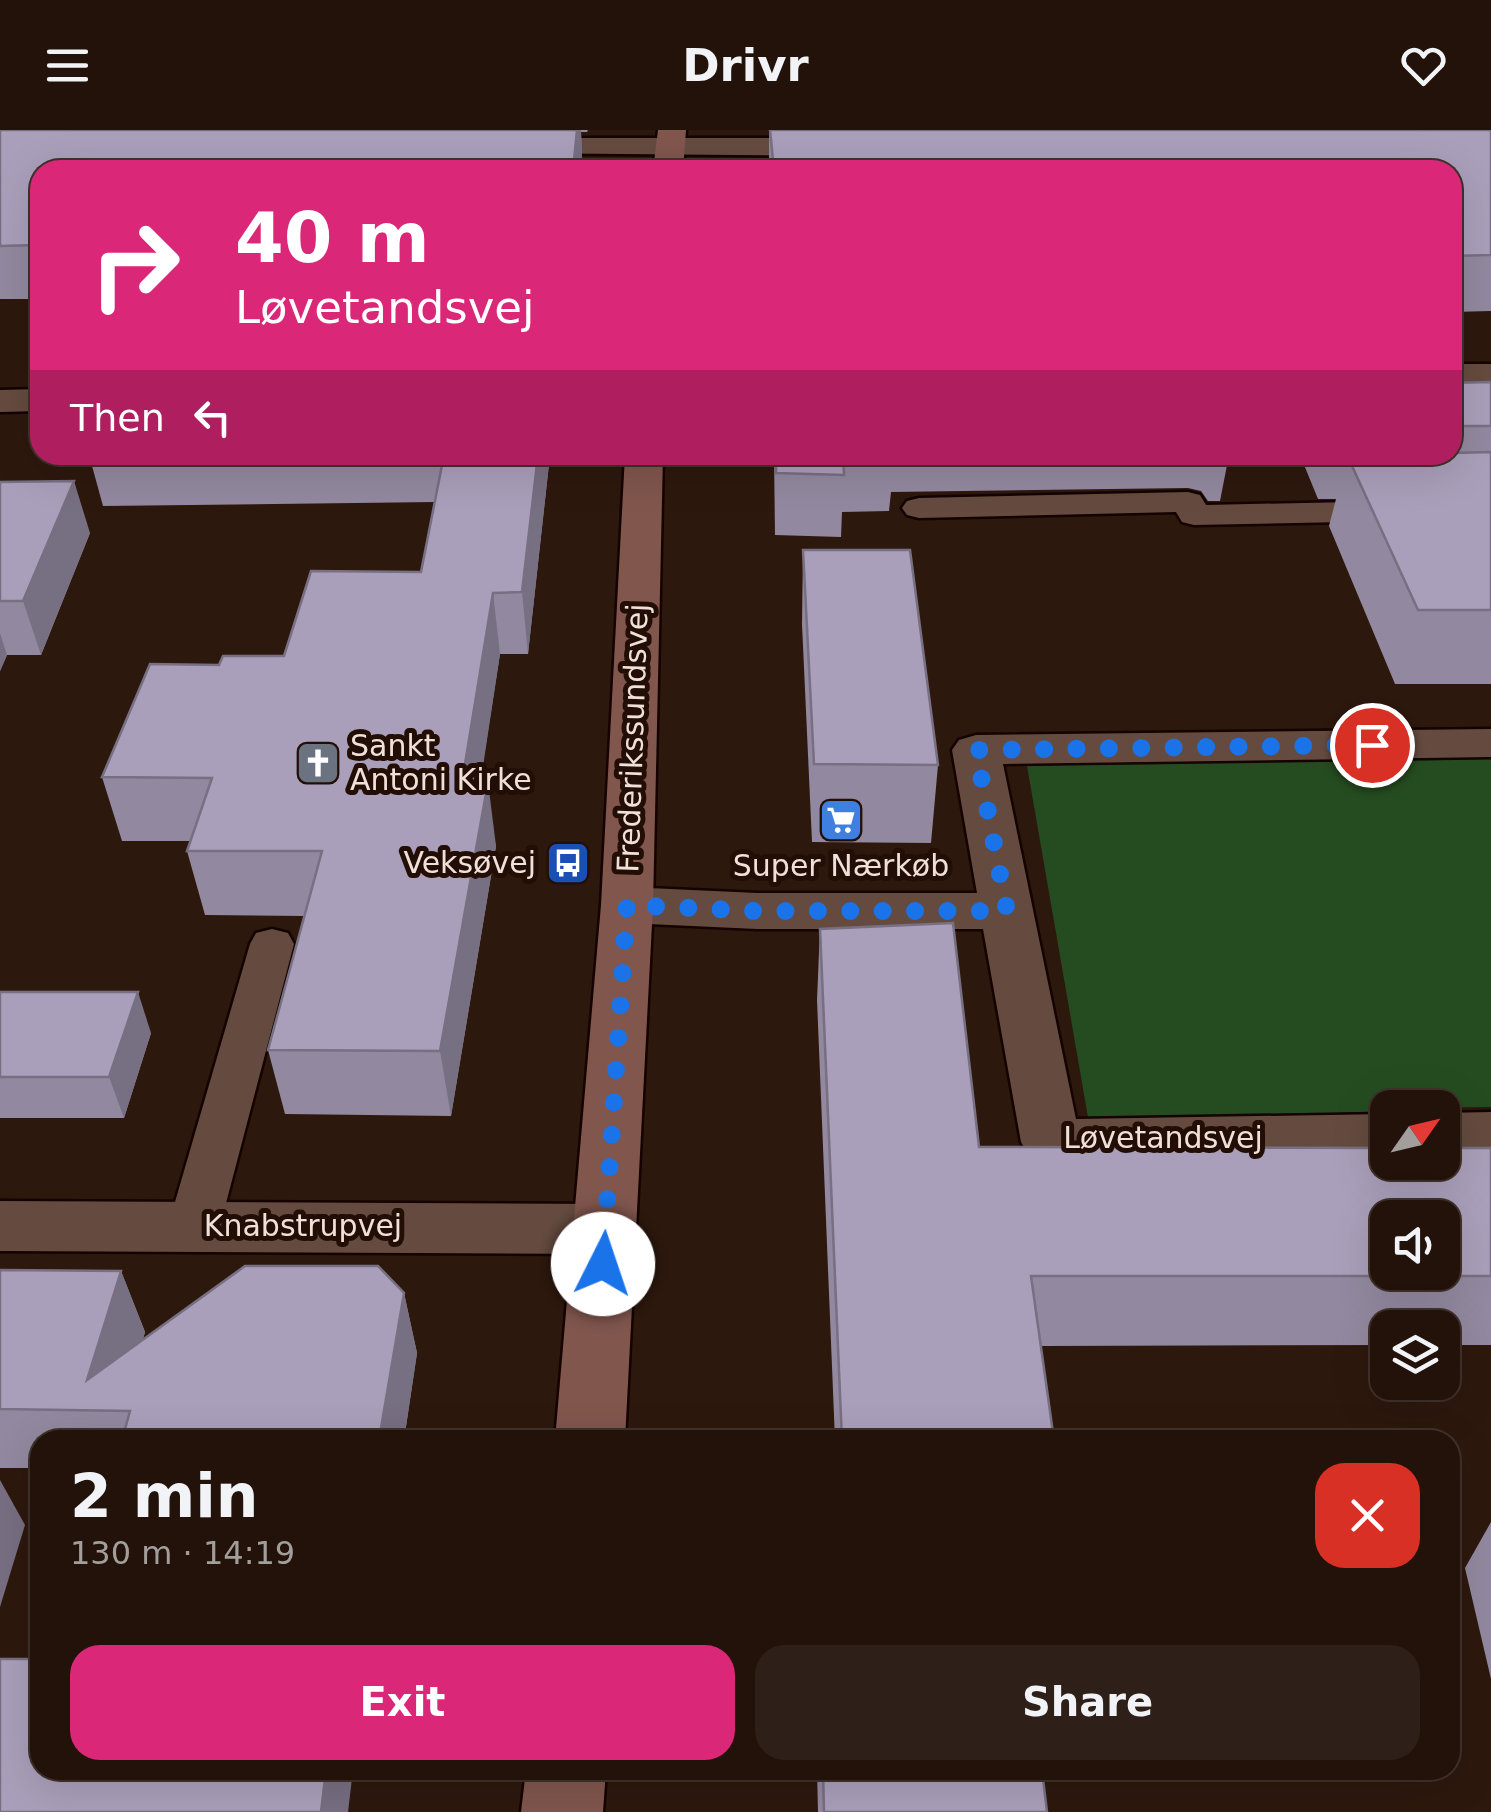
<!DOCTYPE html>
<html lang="en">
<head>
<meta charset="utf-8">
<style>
	:root { --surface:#22120a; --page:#2e2018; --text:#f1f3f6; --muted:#a29e9c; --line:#3f322b; --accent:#db2777 }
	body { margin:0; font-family:"DejaVu Sans",sans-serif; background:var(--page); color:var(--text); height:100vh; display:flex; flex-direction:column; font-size:38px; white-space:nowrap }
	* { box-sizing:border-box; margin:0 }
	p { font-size:32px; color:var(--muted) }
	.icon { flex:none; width:55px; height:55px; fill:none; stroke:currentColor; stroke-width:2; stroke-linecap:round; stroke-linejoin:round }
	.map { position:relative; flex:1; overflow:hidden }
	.details { position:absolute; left:30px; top:1300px; width:1430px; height:350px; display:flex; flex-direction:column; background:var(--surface); border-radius:30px; box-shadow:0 10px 40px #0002,0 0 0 2px var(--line) }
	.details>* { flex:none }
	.top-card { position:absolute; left:30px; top:30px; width:1432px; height:305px; border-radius:30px; box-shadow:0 10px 40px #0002,0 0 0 2px var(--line); background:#db2777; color:#fff; overflow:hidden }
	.needle { width:65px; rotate:56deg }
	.tools { position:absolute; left:1370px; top:960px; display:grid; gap:20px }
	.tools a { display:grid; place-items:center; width:90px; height:90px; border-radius:20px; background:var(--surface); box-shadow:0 10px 40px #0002,0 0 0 2px var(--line); font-size:50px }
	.pin { position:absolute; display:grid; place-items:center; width:85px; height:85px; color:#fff; margin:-42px; border:5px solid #fff; border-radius:50%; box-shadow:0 2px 10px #0007 }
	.me { position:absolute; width:110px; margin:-55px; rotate:4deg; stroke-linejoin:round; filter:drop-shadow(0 0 8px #0008) }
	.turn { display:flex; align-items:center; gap:35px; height:210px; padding:0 40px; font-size:45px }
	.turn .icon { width:130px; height:130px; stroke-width:2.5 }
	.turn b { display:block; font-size:70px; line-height:85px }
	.then { display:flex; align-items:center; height:95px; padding:0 40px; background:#0003; gap:20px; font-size:38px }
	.round { display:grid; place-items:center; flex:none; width:105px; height:105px; border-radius:30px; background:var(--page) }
	.summary { display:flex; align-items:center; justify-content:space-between; height:170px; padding:0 40px }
	h1 { font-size:60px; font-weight:800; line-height:75px }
	.button { display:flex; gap:20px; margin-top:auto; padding:20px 40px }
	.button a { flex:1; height:115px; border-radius:30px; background:var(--accent); color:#fff; font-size:40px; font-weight:800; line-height:115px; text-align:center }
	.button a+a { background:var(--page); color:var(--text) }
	header { display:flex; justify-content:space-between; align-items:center; height:130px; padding:0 40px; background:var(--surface); font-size:45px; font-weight:800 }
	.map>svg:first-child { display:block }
	.green { fill:#254c20 }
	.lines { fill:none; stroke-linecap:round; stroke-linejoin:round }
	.lane-casing { stroke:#140300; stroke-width:5 }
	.street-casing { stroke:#140300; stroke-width:5 }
	.secondary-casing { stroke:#140300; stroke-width:5 }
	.lane { fill:#654b3f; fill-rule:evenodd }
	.street { fill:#654b3f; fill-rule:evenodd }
	.secondary { fill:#80564d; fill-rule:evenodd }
	.wall { fill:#9289a0 }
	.shaded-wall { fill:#776f82 }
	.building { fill:#aa9fba; stroke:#776f82; stroke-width:2.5; fill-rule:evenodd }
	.route { stroke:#1a73e8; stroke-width:18; stroke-dasharray:0 32.4 }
	.labels { text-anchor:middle; stroke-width:10; stroke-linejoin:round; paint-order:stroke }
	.street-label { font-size:30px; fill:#efe0d8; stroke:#230e05 }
	.poi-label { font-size:30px; fill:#efe0d8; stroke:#230e05; text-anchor:start }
</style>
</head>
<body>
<header><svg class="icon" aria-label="menu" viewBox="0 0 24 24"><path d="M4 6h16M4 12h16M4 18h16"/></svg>Drivr<svg class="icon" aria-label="heart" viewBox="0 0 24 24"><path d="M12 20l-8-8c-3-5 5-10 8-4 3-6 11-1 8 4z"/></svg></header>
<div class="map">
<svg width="1491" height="1682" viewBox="0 0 1491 1682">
	<rect width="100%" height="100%" fill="#2d180d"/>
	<!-- green -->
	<path class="green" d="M1491,629V977L1388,978L1387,981L1089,993L1026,630Z"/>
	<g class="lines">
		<!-- lane casing -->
		<g class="lane-casing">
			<g id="lane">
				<path d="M1188,362L1200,365L1206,375L1491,369V389L1194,395L1182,392L1176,382L919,388L907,385L902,378L907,371L919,368Z"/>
				<path d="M272,799L288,803L294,814L220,1096L212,1111L194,1117L176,1111L168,1096L250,814L256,803Z"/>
			</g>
		</g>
		<!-- street casing -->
		<g class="street-casing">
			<g id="street">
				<path d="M508,8H842L856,17L842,26L498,23L494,17L498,11Z"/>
				<rect x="1452" y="234" width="39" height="22"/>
				<path d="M40,259V281L0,282V260Z"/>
				<path d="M1491,599V627L1003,634L1076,989L1388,984V1030L1051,1035L1030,1028L1021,1012L983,799H757L627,793L608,788L601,775L608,762L627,757L757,763H977L952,620L959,610L976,605Z"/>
				<path d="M1491,982V1028L1442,1029V983Z"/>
				<path d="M0,1071L605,1074L627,1081L637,1099L627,1117L605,1124L0,1121Z"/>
			</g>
		</g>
		<!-- secondary casing -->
		<g class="secondary-casing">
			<g id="secondary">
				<path d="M658,0H686L683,40H653Z"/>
				<path d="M625,325H663L653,775L625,1310H555L601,775Z"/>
				<path d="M526,1640H606L603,1682H521Z"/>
			</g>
		</g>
		<!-- lane -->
		<use href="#lane" class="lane"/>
		<!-- street -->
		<use href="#street" class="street"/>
		<!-- secondary -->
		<use href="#secondary" class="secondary"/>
	</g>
	<!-- wall -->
	<g class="wall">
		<path d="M0,0H588L587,2H581L582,28L40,40V169H0Z"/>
		<path d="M769,0H1491V181L1452,182V40H769Z"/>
		<path d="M1491,252V554H1395L1329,396L1336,369H1318L1300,325H1452V253Z"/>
		<path d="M89,325H550L528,524H500L480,652L496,716L451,986L285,984L268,920L304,786L205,785L187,721L190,711H122L102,647L219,535L284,526L421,442L435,372L103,376Z"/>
		<path d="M774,325H1229L1220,371H1208L1201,361L1188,358L891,362L889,381L842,382L841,407L775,405Z"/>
		<path d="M0,352L90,403L41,525H7L0,541Z"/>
		<path d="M803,420L938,635L931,713L812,712L802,494Z"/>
		<path d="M820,799L979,1017L1491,1018V1215H1442V1198H1388V1215L1041,1216L1054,1310H835L817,870Z"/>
		<path d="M0,862L151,903L124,988H0Z"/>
		<path d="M0,1140L121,1141L145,1202L143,1209L404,1163L417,1223L404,1310H40V1338H0Z"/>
		<path d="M1491,1392V1549L1465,1438Z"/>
		<path d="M817,1640H1042L1047,1682H818Z"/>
	</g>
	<!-- shaded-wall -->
	<g class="shaded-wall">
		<path d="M577,0H581L582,28L581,40H573Z"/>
		<path d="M538,325H550L528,524L522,462Z"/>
		<path d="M74,351L90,403L41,525L23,471Z"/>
		<path d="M493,463L500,524L471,716L462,652Z"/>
		<path d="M0,503L7,525L0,541Z"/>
		<path d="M488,652L496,716L451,986L440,921Z"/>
		<path d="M138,862L151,903L124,988L109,947Z"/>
		<path d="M121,1141L145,1202L123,1281L87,1250Z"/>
		<path d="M404,1163L417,1223L404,1310H379Z"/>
		<path d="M0,1350L25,1395L0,1477Z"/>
		<path d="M326,1640H353L348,1682H321Z"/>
	</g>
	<!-- building -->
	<g class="building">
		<path d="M0,0H577L573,40H40V115L0,116Z"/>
		<path d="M770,0H1491V125L1452,126V40H774Z"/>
		<path d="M1491,252V296H1452V253Z"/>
		<path d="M1491,322V480H1418L1347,325H1452V323Z"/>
		<path d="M444,325H538L522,462L493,463L462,652H488L440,921L268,920L322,721H187L212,648L102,647L150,534L219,535L223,526H284L311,441L421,442Z"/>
		<path d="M776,325H843L844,345L776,343Z"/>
		<path d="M74,351L23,471H0V352Z"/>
		<path d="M803,420H910L938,635L814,634Z"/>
		<path d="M953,793L979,1017L1388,1018V1032H1442V1018H1491V1146H1031L1054,1310H842L820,799ZM1388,1088H1442V1142H1388Z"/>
		<path d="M0,862H138L109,947H0Z"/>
		<path d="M245,1136H378L404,1163L379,1310H122L130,1281L0,1279V1140L121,1141L87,1250Z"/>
		<path d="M0,1529H40V1640H326L321,1682H0Z"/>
		<path d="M823,1640H1042L1047,1682H824Z"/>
	</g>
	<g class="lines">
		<!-- route -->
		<path class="route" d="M603,1134L627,775L757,781H1007L976,620L1372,615"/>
	</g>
	<!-- icons -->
	<defs>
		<g id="church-square" transform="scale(2.25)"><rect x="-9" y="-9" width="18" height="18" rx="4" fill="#6b7280" stroke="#230e05"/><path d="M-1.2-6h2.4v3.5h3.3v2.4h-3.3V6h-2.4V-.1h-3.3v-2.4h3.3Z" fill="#fff"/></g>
		<g id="supermarket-square" transform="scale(2.25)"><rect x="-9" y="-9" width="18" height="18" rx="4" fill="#3f7fe0" stroke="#230e05"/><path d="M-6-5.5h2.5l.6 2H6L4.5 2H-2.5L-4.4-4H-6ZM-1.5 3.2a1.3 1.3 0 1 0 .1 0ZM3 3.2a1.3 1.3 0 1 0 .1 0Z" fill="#fff"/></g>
		<g id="bus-square" transform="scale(2.25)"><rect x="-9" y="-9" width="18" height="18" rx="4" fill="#1a4fb4" stroke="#230e05"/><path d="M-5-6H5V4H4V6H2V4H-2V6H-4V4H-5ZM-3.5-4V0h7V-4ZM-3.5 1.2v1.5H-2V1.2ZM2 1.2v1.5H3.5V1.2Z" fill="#fff"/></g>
	</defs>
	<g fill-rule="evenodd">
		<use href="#church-square" x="318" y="633"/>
		<use href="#supermarket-square" x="841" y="690"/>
		<use href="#bus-square" x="568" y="733"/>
	</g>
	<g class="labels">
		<!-- street labels -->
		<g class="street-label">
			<text transform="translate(633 608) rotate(-88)" y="10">Frederikssundsvej</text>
			<text x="1163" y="1018">Løvetandsvej</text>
			<text x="303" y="1106">Knabstrupvej</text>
		</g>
		<!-- poi labels -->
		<g class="poi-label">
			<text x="350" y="626">Sankt<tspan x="350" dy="34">Antoni Kirke</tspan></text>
			<text x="536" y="743" text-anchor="end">Veksøvej</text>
			<text x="841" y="746" text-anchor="middle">Super Nærkøb</text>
		</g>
	</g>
</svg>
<div class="tools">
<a><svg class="needle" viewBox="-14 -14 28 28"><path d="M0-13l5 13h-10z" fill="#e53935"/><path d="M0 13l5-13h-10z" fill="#a29e9c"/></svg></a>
<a><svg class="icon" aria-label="sound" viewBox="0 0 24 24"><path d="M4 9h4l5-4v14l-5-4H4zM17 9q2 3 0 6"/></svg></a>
<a><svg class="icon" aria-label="layers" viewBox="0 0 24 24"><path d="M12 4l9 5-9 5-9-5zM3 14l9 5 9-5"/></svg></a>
</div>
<div class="pin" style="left:1372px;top:615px;background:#d93025"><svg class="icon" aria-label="arrive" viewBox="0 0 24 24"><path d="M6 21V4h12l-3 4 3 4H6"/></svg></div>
<svg class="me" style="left:603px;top:1134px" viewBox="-20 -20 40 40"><circle r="19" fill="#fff"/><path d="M0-13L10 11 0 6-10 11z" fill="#1a73e8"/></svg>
<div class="top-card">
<div class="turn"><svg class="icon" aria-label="right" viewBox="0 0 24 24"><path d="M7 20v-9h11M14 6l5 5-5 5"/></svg><div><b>40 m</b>Løvetandsvej</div></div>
<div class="then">Then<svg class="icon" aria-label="left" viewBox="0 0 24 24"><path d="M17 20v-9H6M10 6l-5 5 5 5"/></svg></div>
</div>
<section class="details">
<div class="summary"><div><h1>2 min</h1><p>130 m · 14:19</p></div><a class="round" style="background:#d93025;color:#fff"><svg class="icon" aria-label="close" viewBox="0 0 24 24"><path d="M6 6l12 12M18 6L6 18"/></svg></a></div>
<div class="button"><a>Exit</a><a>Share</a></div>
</section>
</div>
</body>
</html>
